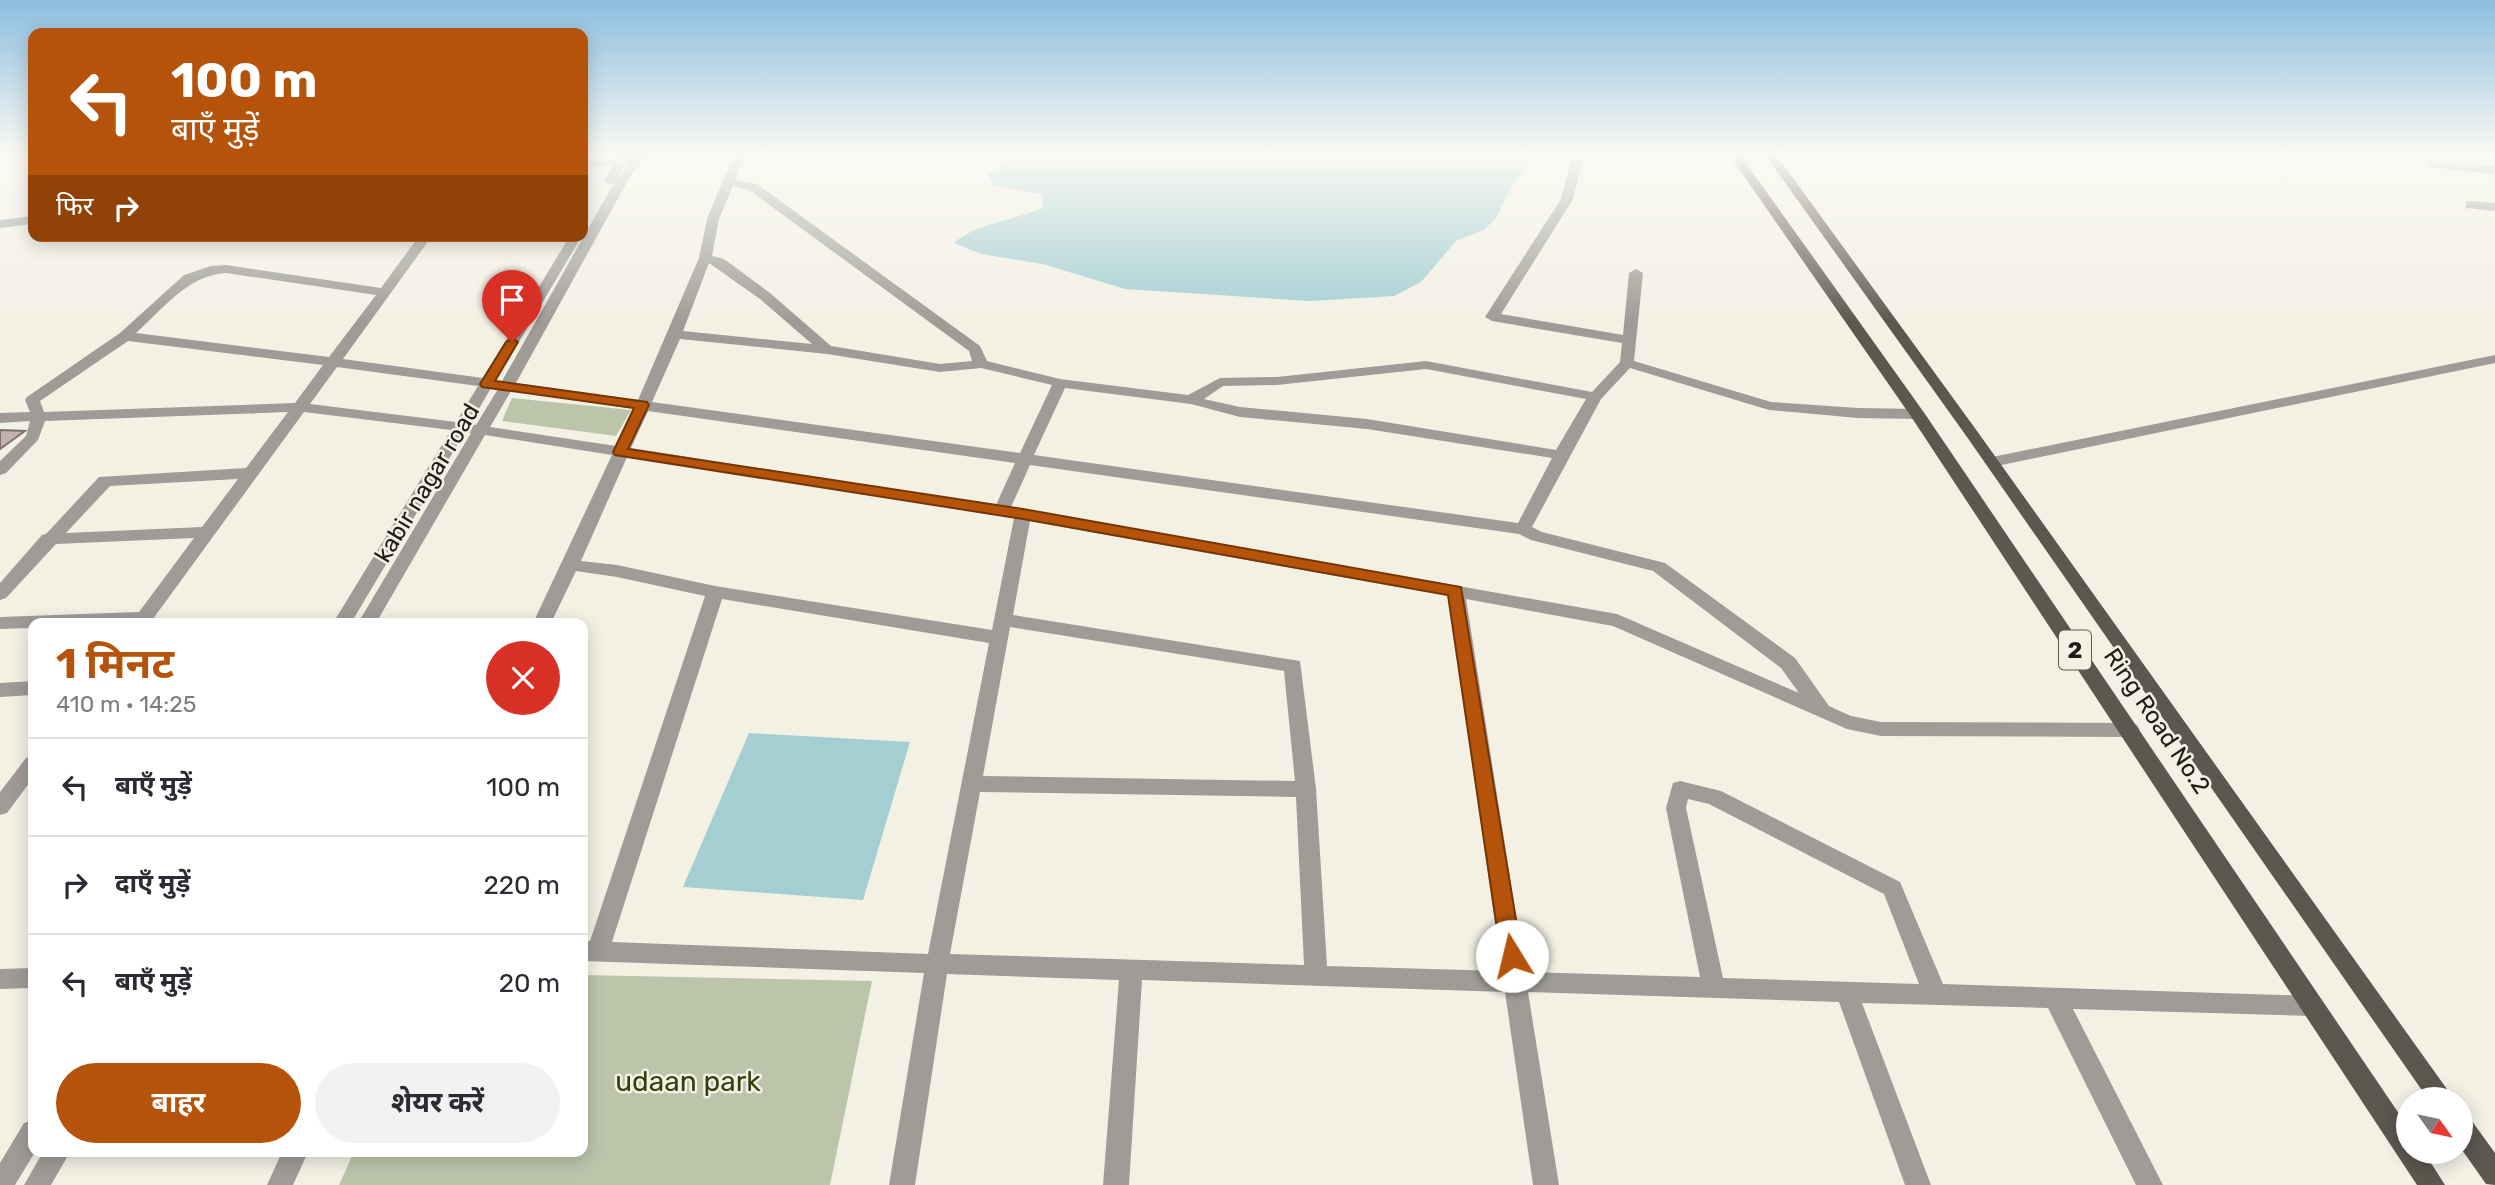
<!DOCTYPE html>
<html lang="hi">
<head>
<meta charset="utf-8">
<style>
	:root { --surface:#fff; --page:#f2f2f3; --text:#2b2b33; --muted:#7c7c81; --line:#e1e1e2; --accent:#b45309 }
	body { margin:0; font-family:Rubik,"Noto Sans Devanagari",sans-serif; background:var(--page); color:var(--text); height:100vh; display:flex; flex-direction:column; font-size:26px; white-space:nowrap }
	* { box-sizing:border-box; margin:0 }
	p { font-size:23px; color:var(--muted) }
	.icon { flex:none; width:38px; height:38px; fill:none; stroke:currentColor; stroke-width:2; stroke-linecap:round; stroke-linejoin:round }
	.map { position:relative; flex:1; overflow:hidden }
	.drawer { position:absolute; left:28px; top:618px; width:560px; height:539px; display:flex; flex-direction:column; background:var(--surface); border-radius:14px; box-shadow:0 4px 18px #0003 }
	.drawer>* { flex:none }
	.guide { position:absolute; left:28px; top:28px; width:560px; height:214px; border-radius:14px; box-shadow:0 4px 18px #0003; background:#b45309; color:#fff; overflow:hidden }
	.needle { width:46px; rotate:123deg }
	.fabs { position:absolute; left:2396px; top:1087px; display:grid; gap:14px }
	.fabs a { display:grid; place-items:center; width:77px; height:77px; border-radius:50%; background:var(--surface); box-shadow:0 4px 18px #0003; font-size:35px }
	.pin { position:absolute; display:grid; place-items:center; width:60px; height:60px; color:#fff; margin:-72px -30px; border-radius:50% 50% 50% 0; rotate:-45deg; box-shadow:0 0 7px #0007 }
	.pin .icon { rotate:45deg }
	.me { position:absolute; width:77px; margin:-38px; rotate:351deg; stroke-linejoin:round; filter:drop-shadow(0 0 5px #0008) }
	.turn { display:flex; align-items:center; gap:24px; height:147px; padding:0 28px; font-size:32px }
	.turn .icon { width:91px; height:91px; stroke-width:2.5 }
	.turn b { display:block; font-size:49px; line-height:60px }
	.then { display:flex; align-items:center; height:66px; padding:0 28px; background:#0003; gap:14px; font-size:26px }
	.round { display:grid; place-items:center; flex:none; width:74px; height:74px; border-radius:37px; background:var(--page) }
	.overview { display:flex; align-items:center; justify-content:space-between; height:119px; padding:0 28px }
	h1 { font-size:42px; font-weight:700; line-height:52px; color:var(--accent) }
	.primary-button { display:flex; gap:14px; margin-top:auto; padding:14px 28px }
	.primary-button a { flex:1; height:80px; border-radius:42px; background:var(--accent); color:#fff; font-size:28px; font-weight:700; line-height:80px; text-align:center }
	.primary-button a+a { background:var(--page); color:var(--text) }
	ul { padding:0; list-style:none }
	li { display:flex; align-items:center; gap:21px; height:98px; padding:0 28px; border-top:2px solid var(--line) }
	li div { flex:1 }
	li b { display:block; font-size:26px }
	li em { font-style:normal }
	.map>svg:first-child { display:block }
	.green { fill:#bcc5aa }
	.water { fill:#a3ced2 }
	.building { fill:#c0b2ae; stroke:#7f726e; stroke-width:2 }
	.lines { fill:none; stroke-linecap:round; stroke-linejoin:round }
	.minor { fill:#9f9c97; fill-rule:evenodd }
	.primary { fill:#5c574f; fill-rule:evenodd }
	.route { fill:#b45309; stroke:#753606; stroke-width:2 }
	.labels { text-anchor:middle; stroke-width:5; stroke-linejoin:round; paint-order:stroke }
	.shield { fill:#f3f1e4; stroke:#5d5c54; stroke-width:2 }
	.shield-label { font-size:23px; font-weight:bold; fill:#1d1c17 }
	.street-label { font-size:24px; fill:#1d1c17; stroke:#f3f1e4 }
	.near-park-label { font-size:28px; fill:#34400c; stroke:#f3f1e4 }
</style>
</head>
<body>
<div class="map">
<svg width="2495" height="1185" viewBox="0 0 2495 1185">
	<rect width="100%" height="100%" fill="#f3f1e4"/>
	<!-- green -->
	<g class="green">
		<path d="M512,398L631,410L616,436L502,421Z"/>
		<path d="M583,975L872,981L830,1185H339L354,1152H583Z"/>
	</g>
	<!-- water -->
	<g class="water">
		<path d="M1011,156H1535L1510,189L1496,218L1484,230L1456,241L1421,282L1394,296L1310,301L1125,289L1043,264L981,254L954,243C978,222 1013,221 1042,208L1043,195L993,185L988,174Z"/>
		<path d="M749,733L910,742L863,900L683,887Z"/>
	</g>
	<!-- building -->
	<path class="building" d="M0,430L25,431L0,449Z"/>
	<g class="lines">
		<!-- minor -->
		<g class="minor">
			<path d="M618,156H663L642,161L627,182L516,383L638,400L699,258L707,219L733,156H745L735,180L757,184L980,346L987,361L1060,379L1188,395L1220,378L1277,377L1426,361L1592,392L1620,362L1622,343L1492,321L1485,317L1561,199L1572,156H1584L1573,199L1501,314L1623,335L1629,273L1636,269L1643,273L1634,361L1771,402L1858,408L1917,409L1925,414L1917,419L1858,418L1769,410L1630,368L1601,399L1532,527L1542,532L1665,563L1795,658L1829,706L1851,716L1881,722L2130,723L2137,725L2140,730L2137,735L2130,737L1881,736L1847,729L1613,626L1466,599L1525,972L1700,977L1666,808L1673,783L1680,781L1721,791L1900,882L1943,984L2313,996L2321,999L2325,1006L2321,1013L2313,1016L2073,1009L2163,1185H2136L2048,1008L1862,1003L1931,1185H1905L1839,1002L1528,992L1559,1185H1533L1505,992L1142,980L1129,1185H1103L1119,980L947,974L915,1185H889L924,973L583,961V941H590L705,596L617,577L576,571L551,623H533L612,455L485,435L376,623H358L471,433L465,432L351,623H333L451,430L304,412L150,623H33V628L0,629V617L139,612L194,538L56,544L6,598L0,600V583L42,535L46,534L99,477L246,468L288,412L45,421L38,440L6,473L0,475V461L26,436L30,421L0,423V413L30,412L25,400L27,397L120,333L184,275L211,266L226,265L381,288L419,236H432L343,359L483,378L570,236H582L496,380L502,381L614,183L610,185L604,181L613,165L583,168V162ZM626,163H629L617,180ZM733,186L749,190L969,351L972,361L940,364L831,346L770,293L724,259L712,256L719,219ZM709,263L760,299L812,344L683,331ZM226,273L376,295L329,357L136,333C163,309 188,275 226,273ZM680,339L827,354L940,372L981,368L1052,385L1020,453L652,402ZM128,341L323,365L295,403L44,412L40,401ZM337,367L478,386L456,422L310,404ZM1426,369L1586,399L1556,450L1367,419L1240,407L1204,399L1223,386L1277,385ZM491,388L498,389L476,425L470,424ZM1065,388L1191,404L1240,417L1367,429L1552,458L1518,523L1034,455ZM511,391L634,409L616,446L490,427ZM648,411L1015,463L996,505L631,448ZM627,457L1014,518L992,630L715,586L617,565L581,561ZM1030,465L1519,534L1531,540L1653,571L1781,668L1799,693L1617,614L1011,507ZM238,479L202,527L66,533L110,486ZM1030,521L1448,596L1502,971L1327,966L1316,789L1300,661L1013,615ZM722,599L989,643L928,954L612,942ZM1010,627L1284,671L1295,781L983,776ZM980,792L1296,797L1304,965L950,954ZM1688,799L1709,804L1884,894L1919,984L1723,978L1686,808Z"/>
			<path d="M2432,162L2495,166V174L2428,167V163Z"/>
			<path d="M2470,201L2495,203V211L2466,208V202Z"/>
			<path d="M33,216V224L0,228V220Z"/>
			<path d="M2495,355V363L1992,467L1984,462L1992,457Z"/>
			<path d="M33,681V695L0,697V683Z"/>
			<path d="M33,755V778L7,813L0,815V792L26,758Z"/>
			<path d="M33,968V988L0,989V969Z"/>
			<path d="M33,1120L35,1152L15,1185H0V1163L24,1123Z"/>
			<path d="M43,1152H70L51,1185H24Z"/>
			<path d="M282,1152H308L293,1185H267Z"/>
		</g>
		<!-- primary -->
		<g class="primary">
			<path d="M1730,156H1741L1925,414L2408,1127V1152H2424L2445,1185H2417L1910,415Z"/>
			<path d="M1766,156H1777L1977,431L2454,1099H2428L1967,437Z"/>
			<path d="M2460,1113L2469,1117L2495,1153V1185L2486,1184L2460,1147Z"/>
		</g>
	</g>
	<!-- sky -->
	<linearGradient id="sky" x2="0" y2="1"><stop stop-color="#8cbedf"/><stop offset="0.48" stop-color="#faf9f3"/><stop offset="1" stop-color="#faf9f3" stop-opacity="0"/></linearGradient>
	<rect width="2495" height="322" fill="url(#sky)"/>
	<!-- route -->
	<path class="route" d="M512,338L518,342L495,381L647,402L649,405L628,449L1023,509L1461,587L1522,956L1519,962L1512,964L1504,962L1501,956L1448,595L1023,519L615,455L613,452L634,408L482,387L480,384L506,342Z"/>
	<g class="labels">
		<!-- shield labels -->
		<rect class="shield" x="2059" y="630.5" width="32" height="39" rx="5"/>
		<g class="shield-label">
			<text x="2075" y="658">2</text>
		</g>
		<!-- street labels -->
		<g class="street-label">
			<text transform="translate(427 483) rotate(-59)" y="8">kabir nagar road</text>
			<text transform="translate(2157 721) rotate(56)" y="8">Ring Road No.2</text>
		</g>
		<!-- near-park labels -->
		<g class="near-park-label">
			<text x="688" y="1091">udaan park</text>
		</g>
	</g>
</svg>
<div class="fabs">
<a><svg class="needle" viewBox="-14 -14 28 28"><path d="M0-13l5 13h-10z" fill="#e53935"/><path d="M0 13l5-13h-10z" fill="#7c7c81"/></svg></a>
</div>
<div class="pin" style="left:512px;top:342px;background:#d93025"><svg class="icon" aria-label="arrive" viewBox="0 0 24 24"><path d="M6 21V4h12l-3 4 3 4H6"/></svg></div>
<svg class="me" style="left:1512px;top:956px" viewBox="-20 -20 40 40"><circle r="19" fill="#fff"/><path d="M0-13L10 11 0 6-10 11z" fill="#b45309"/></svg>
<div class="guide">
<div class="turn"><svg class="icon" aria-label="left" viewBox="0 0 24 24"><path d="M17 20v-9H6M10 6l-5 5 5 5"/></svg><div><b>100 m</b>बाएँ मुड़ें</div></div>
<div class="then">फिर<svg class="icon" aria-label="right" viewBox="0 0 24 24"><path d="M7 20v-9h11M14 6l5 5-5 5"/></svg></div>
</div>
<section class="drawer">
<div class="overview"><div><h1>1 मिनट</h1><p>410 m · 14:25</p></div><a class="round" style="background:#d93025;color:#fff"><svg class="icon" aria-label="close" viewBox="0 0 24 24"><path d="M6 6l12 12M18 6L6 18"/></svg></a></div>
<ul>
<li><svg class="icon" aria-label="left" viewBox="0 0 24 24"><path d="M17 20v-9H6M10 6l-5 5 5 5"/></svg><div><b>बाएँ मुड़ें</b></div><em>100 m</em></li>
<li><svg class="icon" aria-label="right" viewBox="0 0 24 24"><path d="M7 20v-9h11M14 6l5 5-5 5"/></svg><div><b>दाएँ मुड़ें</b></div><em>220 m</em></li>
<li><svg class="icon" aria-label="left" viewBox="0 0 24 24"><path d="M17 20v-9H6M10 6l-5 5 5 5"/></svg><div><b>बाएँ मुड़ें</b></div><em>20 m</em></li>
</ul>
<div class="primary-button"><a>बाहर</a><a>शेयर करें</a></div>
</section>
</div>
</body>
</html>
